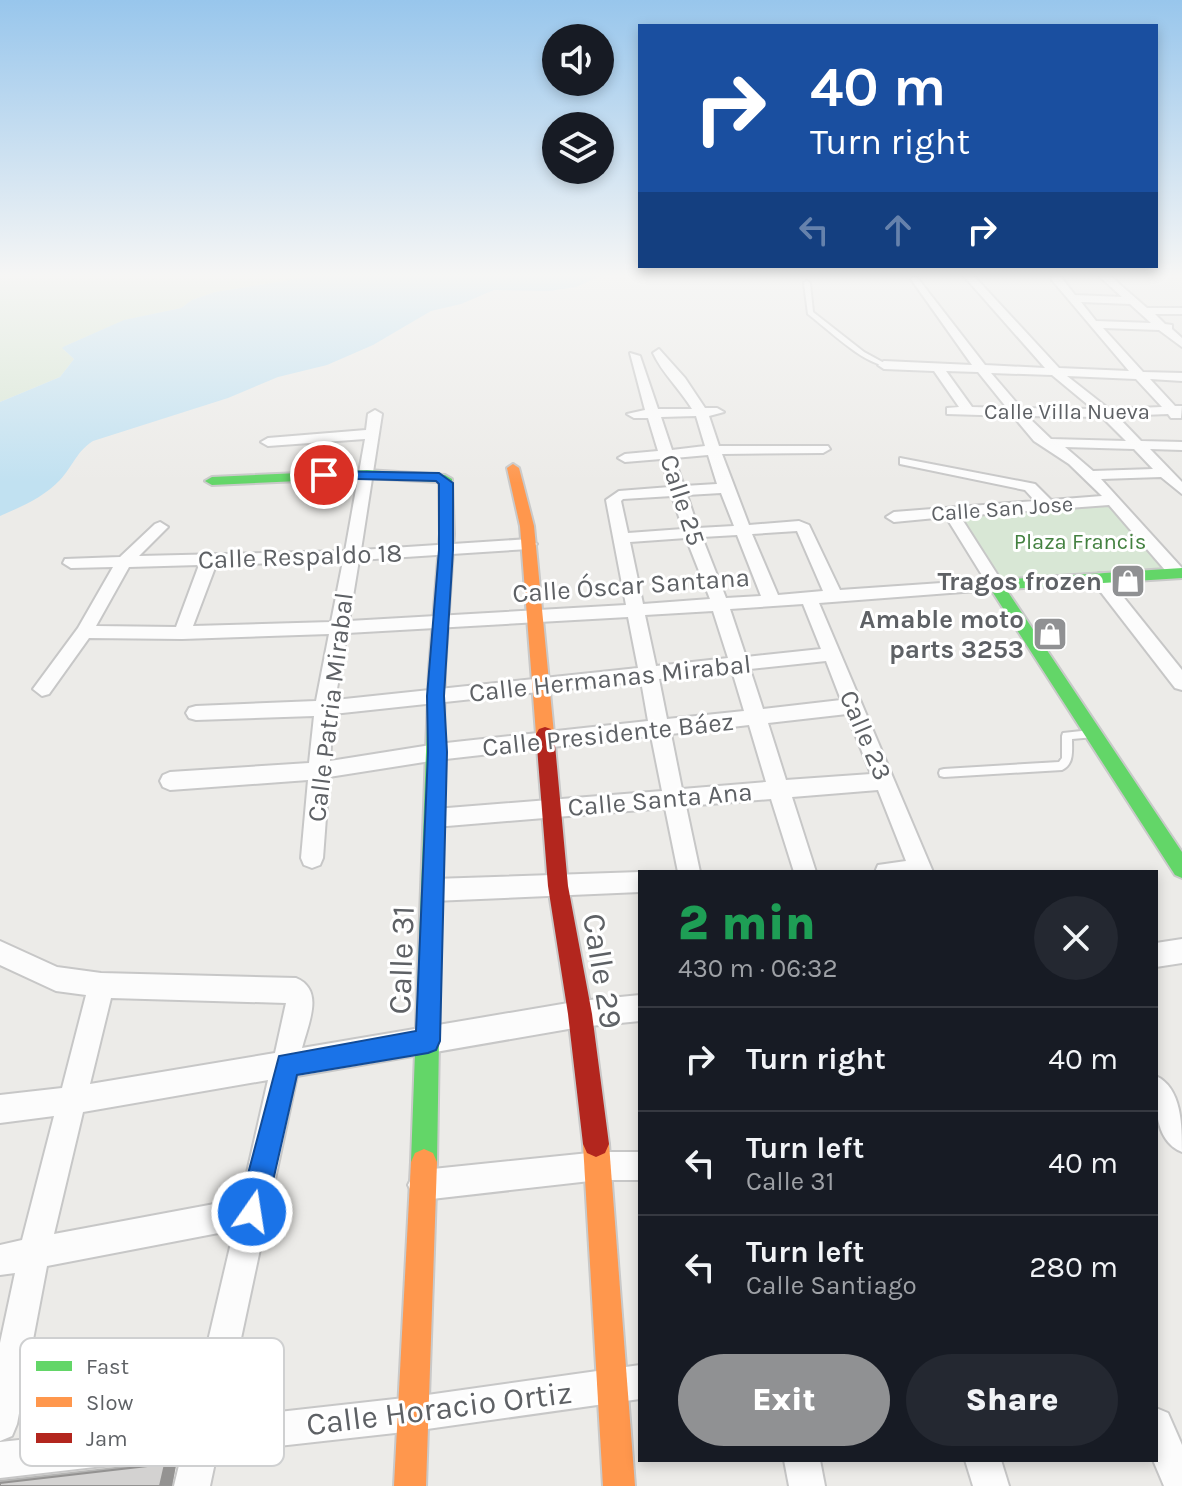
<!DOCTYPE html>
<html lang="en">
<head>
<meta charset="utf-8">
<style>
	:root { --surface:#171b24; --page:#242831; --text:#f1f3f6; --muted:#9ea1a6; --line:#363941; --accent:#909193 }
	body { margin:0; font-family:Karla,sans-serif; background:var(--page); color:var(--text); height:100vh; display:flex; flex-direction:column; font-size:30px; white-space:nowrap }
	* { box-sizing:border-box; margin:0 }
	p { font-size:26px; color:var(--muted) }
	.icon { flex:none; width:44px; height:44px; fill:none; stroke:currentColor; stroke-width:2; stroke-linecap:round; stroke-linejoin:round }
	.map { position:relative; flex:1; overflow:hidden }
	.details { position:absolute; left:638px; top:870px; width:520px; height:592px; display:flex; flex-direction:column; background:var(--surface); border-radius:0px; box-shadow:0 4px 12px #0003 }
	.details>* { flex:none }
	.banner { position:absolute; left:638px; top:24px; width:520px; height:244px; border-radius:0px; box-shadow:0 4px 12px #0003; background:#1a4fa0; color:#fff; overflow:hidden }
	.controls { position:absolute; left:542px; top:24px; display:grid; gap:16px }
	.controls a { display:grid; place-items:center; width:72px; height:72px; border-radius:50%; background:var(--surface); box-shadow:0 4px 12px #0003; font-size:40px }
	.pin { position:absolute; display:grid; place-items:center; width:68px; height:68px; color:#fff; margin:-34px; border:4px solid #fff; border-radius:50%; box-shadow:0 2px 8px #0007 }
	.me { position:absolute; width:88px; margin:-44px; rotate:13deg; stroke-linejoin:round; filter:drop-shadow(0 0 6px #0008) }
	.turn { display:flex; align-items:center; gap:28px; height:168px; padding:0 40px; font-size:36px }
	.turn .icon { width:104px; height:104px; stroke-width:2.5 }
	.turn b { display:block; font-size:56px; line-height:68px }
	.lanes { display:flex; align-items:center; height:76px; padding:0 40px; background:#0003; justify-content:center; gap:40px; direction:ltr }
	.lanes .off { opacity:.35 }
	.round { display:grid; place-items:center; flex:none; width:84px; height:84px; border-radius:42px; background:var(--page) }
	.overview { display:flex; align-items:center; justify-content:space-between; height:136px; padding:0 40px }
	h1 { font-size:48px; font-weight:800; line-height:60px; color:#1e9e55 }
	.action { display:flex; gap:16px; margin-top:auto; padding:16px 40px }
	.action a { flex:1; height:92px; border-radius:48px; background:var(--accent); color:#fff; font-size:32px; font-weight:800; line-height:92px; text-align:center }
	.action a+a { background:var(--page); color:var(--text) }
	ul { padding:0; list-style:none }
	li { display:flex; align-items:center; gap:24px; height:104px; padding:0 40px; border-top:2px solid var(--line) }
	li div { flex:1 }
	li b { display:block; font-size:30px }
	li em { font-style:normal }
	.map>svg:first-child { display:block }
	.green { fill:#d8e7d5 }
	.water { fill:#c1e1f1 }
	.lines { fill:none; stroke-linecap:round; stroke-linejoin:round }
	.lane-casing { stroke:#c7c7c7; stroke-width:4 }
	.street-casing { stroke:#c7c7c7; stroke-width:4 }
	.fast-casing { stroke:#c9c9c9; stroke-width:4 }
	.slow-casing { stroke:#c9c9c9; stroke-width:4 }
	.jam-casing { stroke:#c9c9c9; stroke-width:4 }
	.lane { fill:#fcfcfc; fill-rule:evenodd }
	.street { fill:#fcfcfc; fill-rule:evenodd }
	.fast { fill:#63d668; fill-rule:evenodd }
	.slow { fill:#ff974d; fill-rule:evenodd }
	.jam { fill:#b3261e; fill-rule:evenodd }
	.wall { fill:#b5b5b4 }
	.shaded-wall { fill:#949392 }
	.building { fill:#d3d2d1; stroke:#949392; stroke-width:2 }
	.route { fill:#1a73e8; stroke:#114b97; stroke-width:2 }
	.labels { text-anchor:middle; stroke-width:6; stroke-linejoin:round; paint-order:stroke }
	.far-street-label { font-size:22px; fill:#5e6165; stroke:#fff }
	.far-park-label { font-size:22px; fill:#438140; stroke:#fff }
	.street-label { font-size:26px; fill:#5e6165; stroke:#fff }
	.poi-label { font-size:26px; font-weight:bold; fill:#5e6165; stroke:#fff; text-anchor:end }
	.near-street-label { font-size:32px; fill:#5e6165; stroke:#fff }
	.key { fill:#fff; stroke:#cfd0d1; stroke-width:2 }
	.key-label { font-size:22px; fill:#5e6165 }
</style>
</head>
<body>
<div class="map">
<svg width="1182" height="1486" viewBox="0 0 1182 1486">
	<rect width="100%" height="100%" fill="#ecebe8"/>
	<!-- green -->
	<g class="green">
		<path d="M7,275H321L215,292L192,300L181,308L125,320L65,346L64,350L74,359L60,377L0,402V276Z"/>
		<path d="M1109,503L1168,570L998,581L956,515Z"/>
	</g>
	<!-- water -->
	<path class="water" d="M321,275H611L598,277L576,287L549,291L494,290L461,304L431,311L373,345L327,365L278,377L228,398L93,441C76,452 73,466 60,480C44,497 21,507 0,516V402L60,377L74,359L62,348L65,346L124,320L181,308L192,300L215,292Z"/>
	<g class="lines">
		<!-- lane casing -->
		<g class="lane-casing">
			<g id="lane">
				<path d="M807,281L810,283L813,312L864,352L886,364V366C861,362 829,330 808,314L804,283Z"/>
				<path d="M1091,730L1095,731L1096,734L1095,737L1072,739C1072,752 1074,764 1062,770L944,777L940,776L939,773L940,770L944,769L1059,762L1062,758V736L1063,733Z"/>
			</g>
		</g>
		<!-- street casing -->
		<g class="street-casing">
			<g id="street">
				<path d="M963,275H973L1059,368L1129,371L1052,280V276H1060L1075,295L1122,297L1098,275H1109L1147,308H1182V314H1155L1165,324L1172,325V329L1182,338V347L1159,330L1103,328L1143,372L1182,373V381L1150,379L1175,406H1182L1181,418H1171L1168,414L1117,416L1141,441L1182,442V450L1150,449L1182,482V494L1161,477L1101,479L1182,568V577H1171L1109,505L960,516L1004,585L1002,589L819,603L933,872H875L878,865L906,861L878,790L792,797L816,872H794L771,799L686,806L700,872H678L665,808L435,827L427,824L424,818L427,812L435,809L662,791L651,736L437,760L329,777L323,858L320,865L312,868L304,865L301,858L308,780L170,790L163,787L160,781L163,775L170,772L309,763L314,716L196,720L189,718L186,713L189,708L196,706L316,701L329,634L182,639L89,638L49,694L42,696L33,689L78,628L113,567L71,568L63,563L65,559L120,557L155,524L160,522L168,527L139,556L345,551L365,439L268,446L261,442L268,438L366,430L368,414L375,410L382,414L361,550L529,539L537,544L529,549L359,560L349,621L626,605L606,500L619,491L670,487L661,459L625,462L618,458L625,454L658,451L648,418H634L627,414L645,410L630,353L640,356L658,409H692C680,389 662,373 653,353L659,349L685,378L705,408H717L724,412L709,416L719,446H828L830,449L823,453L722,454L749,525L799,521L809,525L840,590L985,580L946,517L894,522L886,517L894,512L1035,501L1025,490L900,464V458L1035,484L1051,500L1102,496L1069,464L1034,441L1013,416L947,414V408L959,407L934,371L884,369L878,365L884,361L972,365L911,279L916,276L985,365L1045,368ZM1081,302L1130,304L1151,323L1096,321ZM946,371L978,372L1007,408L972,407ZM991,373L1052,375L1093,409L1021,408ZM1067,376L1136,379L1162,407L1109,409ZM696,416L705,446L672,450L661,417ZM1027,416L1102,417L1126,441L1051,439ZM1065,447L1134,449L1153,469L1093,471ZM708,455L717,484L684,486L674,458ZM721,493L734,526L698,528L687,495ZM672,496L683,529L628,533L621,501L623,499ZM797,531L823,591L778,595L752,534ZM737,535L761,596L726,598L702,537ZM686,538L710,599L643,604L630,542ZM343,561L331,622L193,626L216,565ZM199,565L176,627L96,626L129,567ZM803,604L821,649L746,657L730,609ZM713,611L728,658L656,666L645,615ZM628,617L638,668L335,700L347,633ZM826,661L841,700L763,709L750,669ZM732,671L744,711L667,719L659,679ZM641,681L648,721L437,744L330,761L333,714ZM847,714L871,774L786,780L768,723ZM749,725L766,782L682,789L671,734Z"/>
				<path d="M1099,573L1105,574L1182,670V690L1175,688L1093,582L1091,578Z"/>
				<path d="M640,872V892L433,901L425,897L421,890L425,883L433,879Z"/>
				<path d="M1182,939V963L1156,967V943Z"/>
				<path d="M0,941L57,967L101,973L296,978C325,990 308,1024 302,1048L580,1001L640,995V1021L580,1027L297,1076L224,1418L413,1397L640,1365V1399L413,1431L217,1453L210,1486H174L181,1457L0,1478V1442L189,1422L234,1230L47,1266L17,1424L12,1436L0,1441V1343L15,1273L0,1275V1245L22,1240L54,1116L0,1123V1095L62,1088L86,995L56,991L0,965ZM111,998L286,1003L275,1053L90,1084ZM268,1080L241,1199L54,1234L83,1112Z"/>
				<path d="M1156,1076C1182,1088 1182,1126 1182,1152C1153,1140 1156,1103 1156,1076Z"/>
				<path d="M599,1152H640V1180H599L423,1200L413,1195L408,1185L413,1175L423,1170Z"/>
				<path d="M1156,1408L1168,1413L1182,1445V1486H1164L1153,1460H1156Z"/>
				<path d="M784,1460H820L825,1486H789Z"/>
				<path d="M965,1460H1001L1009,1486H973Z"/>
			</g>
		</g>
		<!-- fast casing -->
		<g class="fast-casing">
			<g id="fast">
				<path d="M367,470L445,475L452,479L454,534L445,670L437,1162L433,1171L424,1175L415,1171L411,1162L429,670L440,534L439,482L367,478L212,485L205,481L212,477Z"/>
				<path d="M1182,568V578L1006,589L1182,852V878L1175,875L988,585L996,580Z"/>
			</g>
		</g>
		<!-- slow casing -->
		<g class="slow-casing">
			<g id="slow">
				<path d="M513,464L519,468L534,526L554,734L551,739H539L536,734L520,526L507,468Z"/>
				<path d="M596,1131L605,1135L609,1144L635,1486H603L583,1144L587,1135Z"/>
				<path d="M424,1149L433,1153L437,1162L426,1486H394L411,1162L415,1153Z"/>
			</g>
		</g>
		<!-- jam casing -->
		<g class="jam-casing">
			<path id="jam" d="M545,727L551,729L554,734L568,886L592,1014L609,1144L605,1153L596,1157L587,1153L583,1144L568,1014L548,886L536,734L539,729Z"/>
		</g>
		<!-- lane -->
		<use href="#lane" class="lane"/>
		<!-- street -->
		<use href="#street" class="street"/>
		<!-- fast -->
		<use href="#fast" class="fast"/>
		<!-- slow -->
		<use href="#slow" class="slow"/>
		<!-- jam -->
		<use href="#jam" class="jam"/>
	</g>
	<!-- wall -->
	<path class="wall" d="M177,1460L172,1486H0V1480Z"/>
	<!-- shaded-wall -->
	<path class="shaded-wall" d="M177,1460L172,1486H160L165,1464Z"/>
	<!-- building -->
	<path class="building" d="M165,1464L160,1486H0V1483Z"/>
	<!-- sky -->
	<linearGradient id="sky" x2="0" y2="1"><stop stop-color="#98c6ec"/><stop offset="0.57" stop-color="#f6f6f5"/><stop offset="1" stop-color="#f6f6f5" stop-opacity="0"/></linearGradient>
	<rect width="1182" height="483" fill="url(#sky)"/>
	<!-- route -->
	<path class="route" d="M324,471L439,473L453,483V550L444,696L447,752L440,1041L436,1050L428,1053L297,1075L266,1212L262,1222L252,1226L242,1222L238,1212L279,1056L416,1031L428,752L427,696L439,550V484L436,481L319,478V472Z"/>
	<!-- icons -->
	<defs>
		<g id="shop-square" transform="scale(1.8)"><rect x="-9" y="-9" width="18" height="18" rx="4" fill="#909193" stroke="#fff"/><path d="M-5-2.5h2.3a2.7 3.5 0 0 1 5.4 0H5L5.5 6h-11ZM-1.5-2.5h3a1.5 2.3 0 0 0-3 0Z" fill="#fff"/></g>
	</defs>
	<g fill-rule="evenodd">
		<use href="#shop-square" x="1128" y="581"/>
		<use href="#shop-square" x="1050" y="634"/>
	</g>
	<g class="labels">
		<!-- far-street labels -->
		<g class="far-street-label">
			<text x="1067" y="419">Calle Villa Nueva</text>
			<text transform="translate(1002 508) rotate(-4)" y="8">Calle San Jose</text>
		</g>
		<!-- far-park labels -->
		<g class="far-park-label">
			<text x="1080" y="549">Plaza Francis</text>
		</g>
		<!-- street labels -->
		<g class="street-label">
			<text transform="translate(683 500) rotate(72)" y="9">Calle 25</text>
			<text transform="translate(300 556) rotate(-2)" y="9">Calle Respaldo 18</text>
			<text transform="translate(631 585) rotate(-4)" y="9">Calle Óscar Santana</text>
			<text transform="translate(610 678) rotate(-6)" y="9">Calle Hermanas Mirabal</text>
			<text transform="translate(330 707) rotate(-83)" y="9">Calle Patria Mirabal</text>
			<text transform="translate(608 734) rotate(-6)" y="9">Calle Presidente Báez</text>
			<text transform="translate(866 735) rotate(67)" y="9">Calle 23</text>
			<text transform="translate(660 799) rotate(-5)" y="9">Calle Santa Ana</text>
		</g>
		<!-- poi labels -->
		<g class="poi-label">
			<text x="1102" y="590">Tragos frozen</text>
			<text x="1024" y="628">Amable moto<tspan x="1024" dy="30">parts 3253</tspan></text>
		</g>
		<!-- near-street labels -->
		<g class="near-street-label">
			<text transform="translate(401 960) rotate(-88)" y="11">Calle 31</text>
			<text transform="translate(603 971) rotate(81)" y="11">Calle 29</text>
			<text transform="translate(439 1408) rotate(-7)" y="11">Calle Horacio Ortiz</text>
		</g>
	</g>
	<!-- legend -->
	<rect x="20" y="1338" width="264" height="128" rx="12" class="key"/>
	<rect x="36" y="1361" width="36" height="10" fill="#63d668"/>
	<rect x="36" y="1397" width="36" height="10" fill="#ff974d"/>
	<rect x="36" y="1433" width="36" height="10" fill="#b3261e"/>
	<g class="key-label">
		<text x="86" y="1374">Fast</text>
		<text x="86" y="1410">Slow</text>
		<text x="86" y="1446">Jam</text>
	</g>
</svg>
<div class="controls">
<a><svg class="icon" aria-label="sound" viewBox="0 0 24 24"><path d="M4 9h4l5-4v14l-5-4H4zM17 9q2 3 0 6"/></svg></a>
<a><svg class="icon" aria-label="layers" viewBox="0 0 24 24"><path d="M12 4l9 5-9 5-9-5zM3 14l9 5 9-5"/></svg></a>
</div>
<div class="pin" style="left:324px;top:475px;background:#d93025"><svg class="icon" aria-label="arrive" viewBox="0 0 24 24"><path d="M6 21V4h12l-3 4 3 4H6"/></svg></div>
<svg class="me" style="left:252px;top:1212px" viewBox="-20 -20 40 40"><circle r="17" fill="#1a73e8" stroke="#fff" stroke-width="3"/><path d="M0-11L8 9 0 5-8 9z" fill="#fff"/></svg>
<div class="banner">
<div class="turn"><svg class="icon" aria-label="right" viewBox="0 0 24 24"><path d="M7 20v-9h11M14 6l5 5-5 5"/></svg><div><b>40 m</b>Turn right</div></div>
<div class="lanes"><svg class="icon off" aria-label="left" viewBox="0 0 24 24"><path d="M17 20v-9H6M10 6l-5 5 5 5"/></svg><svg class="icon off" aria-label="ahead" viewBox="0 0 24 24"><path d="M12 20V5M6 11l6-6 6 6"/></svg><svg class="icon" aria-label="right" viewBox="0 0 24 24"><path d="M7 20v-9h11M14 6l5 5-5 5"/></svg></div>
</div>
<section class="details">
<div class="overview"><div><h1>2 min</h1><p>430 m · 06:32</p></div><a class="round"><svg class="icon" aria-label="close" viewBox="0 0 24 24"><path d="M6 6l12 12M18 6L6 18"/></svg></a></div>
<ul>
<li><svg class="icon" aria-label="right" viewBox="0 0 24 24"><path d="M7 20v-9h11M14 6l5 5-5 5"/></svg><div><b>Turn right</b></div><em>40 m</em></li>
<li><svg class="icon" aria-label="left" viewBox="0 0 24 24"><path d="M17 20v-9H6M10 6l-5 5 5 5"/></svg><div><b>Turn left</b><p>Calle 31</p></div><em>40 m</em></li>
<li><svg class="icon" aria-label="left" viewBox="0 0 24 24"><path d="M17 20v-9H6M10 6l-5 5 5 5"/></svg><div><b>Turn left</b><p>Calle Santiago</p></div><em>280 m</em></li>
</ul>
<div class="action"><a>Exit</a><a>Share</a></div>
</section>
</div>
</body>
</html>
